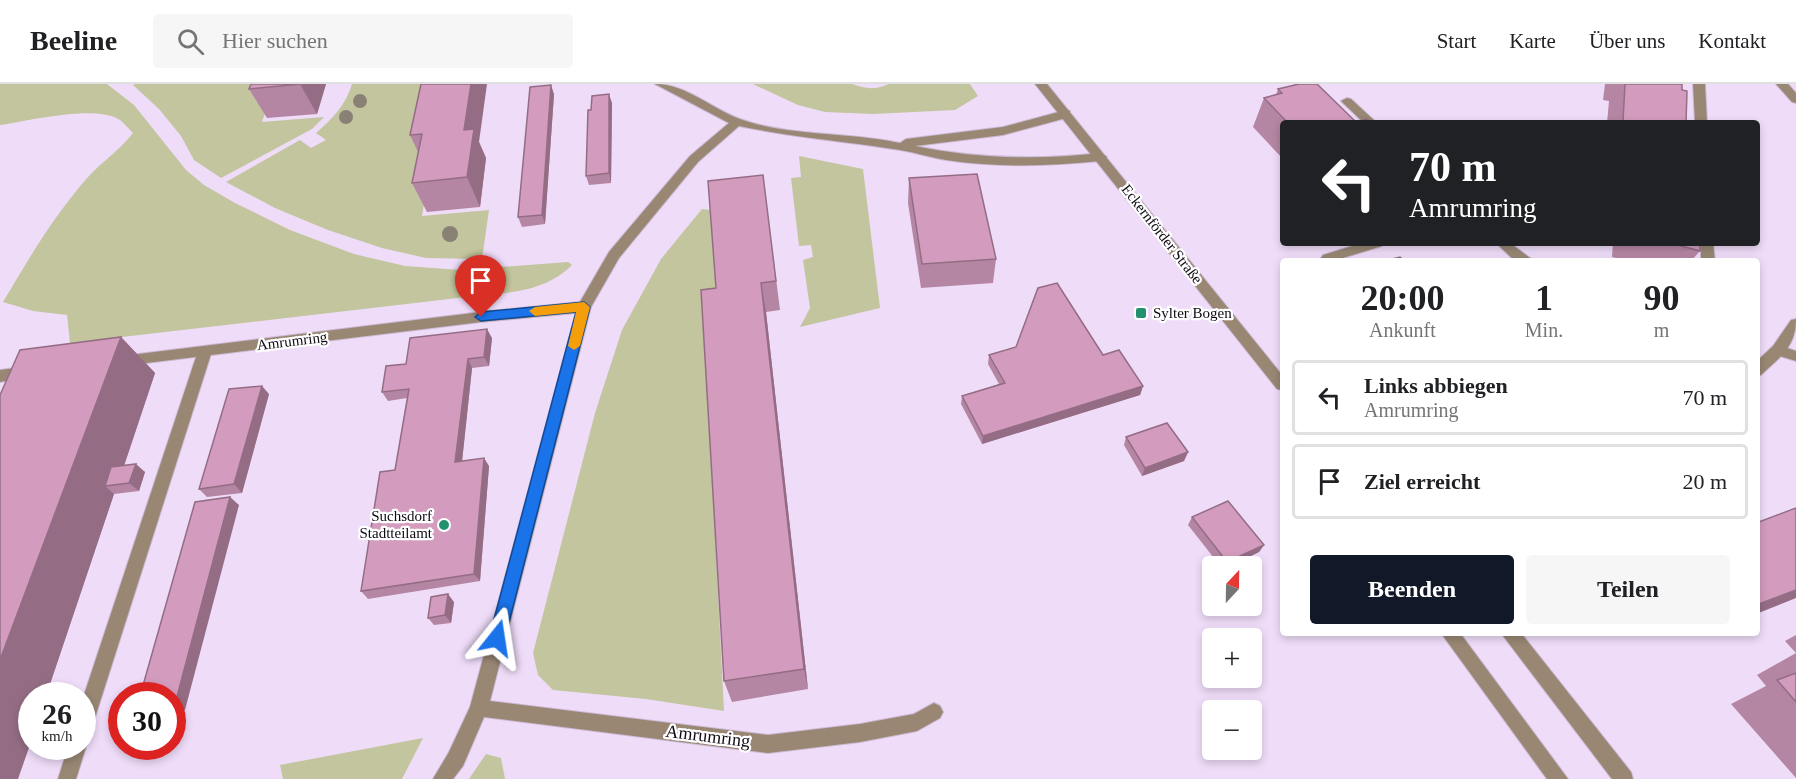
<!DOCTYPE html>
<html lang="de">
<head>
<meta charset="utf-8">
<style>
	:root { --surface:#fff; --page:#f6f6f6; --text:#202124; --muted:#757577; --line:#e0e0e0; --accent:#111827 }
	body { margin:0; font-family:Georgia,serif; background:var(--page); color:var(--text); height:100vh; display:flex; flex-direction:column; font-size:22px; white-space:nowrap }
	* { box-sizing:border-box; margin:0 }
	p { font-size:20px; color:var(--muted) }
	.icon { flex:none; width:33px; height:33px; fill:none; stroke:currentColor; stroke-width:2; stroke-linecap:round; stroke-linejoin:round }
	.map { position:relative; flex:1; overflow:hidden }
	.details { position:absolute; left:1280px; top:174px; width:480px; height:378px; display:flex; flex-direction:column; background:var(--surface); border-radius:6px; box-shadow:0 3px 9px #0003 }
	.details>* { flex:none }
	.banner { position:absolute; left:1280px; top:36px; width:480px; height:126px; border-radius:6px; box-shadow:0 3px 9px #0003; background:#202124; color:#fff; overflow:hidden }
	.needle { width:39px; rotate:22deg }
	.buttons { position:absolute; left:1202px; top:472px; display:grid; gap:12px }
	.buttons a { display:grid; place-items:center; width:60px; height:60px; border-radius:6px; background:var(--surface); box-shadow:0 3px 9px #0003; font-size:30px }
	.speed { position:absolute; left:18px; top:598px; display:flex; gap:12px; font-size:30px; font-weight:700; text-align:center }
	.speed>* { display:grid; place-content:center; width:78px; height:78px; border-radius:50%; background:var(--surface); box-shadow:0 3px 9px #0003; line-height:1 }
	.speed small { font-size:15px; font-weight:400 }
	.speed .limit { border:9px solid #d22; background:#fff; color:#111 }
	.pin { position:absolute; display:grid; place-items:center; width:51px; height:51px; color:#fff; margin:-62px -26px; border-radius:50% 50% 50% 0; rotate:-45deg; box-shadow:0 0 6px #0007 }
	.pin .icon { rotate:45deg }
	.me { position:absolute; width:66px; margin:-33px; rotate:15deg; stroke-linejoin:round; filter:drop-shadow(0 0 4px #0008) }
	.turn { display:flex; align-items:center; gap:21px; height:126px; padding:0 30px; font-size:27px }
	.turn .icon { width:78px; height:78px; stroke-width:2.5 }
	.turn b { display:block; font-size:42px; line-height:51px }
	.eta { display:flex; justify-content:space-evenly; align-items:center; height:102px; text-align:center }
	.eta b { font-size:36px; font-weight:700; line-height:42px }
	.button { display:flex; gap:12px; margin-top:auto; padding:12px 30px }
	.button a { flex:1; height:69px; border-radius:6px; background:var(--accent); color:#fff; font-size:24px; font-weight:700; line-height:69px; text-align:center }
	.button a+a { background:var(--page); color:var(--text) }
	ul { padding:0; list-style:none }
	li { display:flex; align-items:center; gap:18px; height:75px; margin:0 12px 9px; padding:0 18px; border:3px solid var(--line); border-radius:6px }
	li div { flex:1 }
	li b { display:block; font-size:22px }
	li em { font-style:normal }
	header { display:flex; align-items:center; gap:36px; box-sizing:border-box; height:84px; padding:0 30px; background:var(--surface); border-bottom:2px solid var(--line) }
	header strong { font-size:28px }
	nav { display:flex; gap:33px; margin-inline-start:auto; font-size:21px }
	.search { width:420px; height:54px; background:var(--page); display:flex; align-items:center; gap:15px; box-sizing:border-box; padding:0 21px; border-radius:6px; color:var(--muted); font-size:22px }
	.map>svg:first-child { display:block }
	.green { fill:#c2c59d }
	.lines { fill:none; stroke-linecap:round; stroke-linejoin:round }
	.service-casing { stroke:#cbbad4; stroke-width:2 }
	.minor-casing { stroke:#cbbad4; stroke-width:2 }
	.tertiary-casing { stroke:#cbbad4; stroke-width:2 }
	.service { fill:#998774; fill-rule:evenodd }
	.minor { fill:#998774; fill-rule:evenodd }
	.tertiary { fill:#998774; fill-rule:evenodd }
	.tree { fill:#898174 }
	.wall { fill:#b586a3 }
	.shaded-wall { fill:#946d85 }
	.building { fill:#d39cbe; stroke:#946d85; stroke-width:1.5 }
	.route { fill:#1a73e8; stroke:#114b97; stroke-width:1.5 }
	.slow { fill:#f59e0b }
	.poi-dot { fill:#239070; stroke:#fff; stroke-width:2 }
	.labels { text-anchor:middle; stroke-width:4.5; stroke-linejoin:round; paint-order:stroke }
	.street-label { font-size:15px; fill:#0f0913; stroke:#fff }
	.poi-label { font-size:15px; fill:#0f0913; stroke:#fff; text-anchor:start }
	.near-street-label { font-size:18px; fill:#0f0913; stroke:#fff }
</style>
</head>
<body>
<header>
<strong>Beeline</strong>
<div class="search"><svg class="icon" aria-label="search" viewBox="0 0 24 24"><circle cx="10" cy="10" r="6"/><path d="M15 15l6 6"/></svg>Hier suchen</div>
<nav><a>Start</a><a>Karte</a><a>Über uns</a><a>Kontakt</a></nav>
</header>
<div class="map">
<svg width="1796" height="695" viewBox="0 0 1796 695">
	<rect width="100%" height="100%" fill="#efdcf9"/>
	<!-- green -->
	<g class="green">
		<path d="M0,0H107L134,21L186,86L204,101L235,119L290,146L354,170L405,182L475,187V212L70,259L67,231L33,227L3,218C29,174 55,130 89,92C103,77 120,66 133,49C129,45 124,39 120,36C95,20 29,37 0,41Z"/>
		<path d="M135,0H275L262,38L324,33L312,45L221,94L194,76L181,52L159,25L133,1Z"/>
		<path d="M352,0H435L430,84L422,132L489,126L482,175L426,174L382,164L328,146L275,124L226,98L300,56L311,64L326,56L316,49C332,35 346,21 352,0Z"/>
		<path d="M753,0H852C866,5 875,6 889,0H970L978,12L955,26L873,30L825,28L798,21Z"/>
		<path d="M799,72L863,85L880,224L800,243L810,224L803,176L813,173L811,161L799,162L791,94L801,93Z"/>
		<path d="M702,125L711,126L718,231L704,233L724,627L646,615L553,606L538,591L533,569L595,329L622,246L661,175Z"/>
		<path d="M568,178L572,181C549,204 519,208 488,211L487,184Z"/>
		<path d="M423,654L402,695H283L280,681Z"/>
		<path d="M486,670L501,674L505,695H469Z"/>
	</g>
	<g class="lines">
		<!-- service casing -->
		<g class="service-casing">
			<g id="service">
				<path d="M1693,0H1705L1707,39H1695Z"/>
				<path d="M1347,14L1351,15L1377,39H1364L1341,17Z"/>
				<path d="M1362,159H1383L1382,162L1333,177H1323L1321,174L1323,171Z"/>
				<path d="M1496,159H1510L1534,177H1515Z"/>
				<path d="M1701,159H1713L1715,177H1701Z"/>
				<path d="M1778,261L1796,267V277L1773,270L1771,266Z"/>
				<path d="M205,262L212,267L91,646L88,652L82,655V617L198,267Z"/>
				<path d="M82,656L86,663L76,695H58L68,663H82Z"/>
			</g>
		</g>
		<!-- minor casing -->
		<g class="minor-casing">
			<g id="minor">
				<path d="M655,0C686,0 712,25 740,35C786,52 851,48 900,59L906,55L1003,43L1066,26L1070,27V33L1003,51L915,62C978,75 1038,76 1101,69L1107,73L1101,77C1049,82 998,84 946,76C928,73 911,67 893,65C842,57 790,53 739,42L698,78L619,174L591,223L490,617L768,651L860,640L914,630L934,619L940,622L943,628L940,634L917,647L860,658L768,669L484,633L463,682L453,695H433L449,668L470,623L576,229L481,238L122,282L115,277L122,272L481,228L580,218L609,168L690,72L729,39Z"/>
				<path d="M1776,0H1788L1796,9V19L1792,18Z"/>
				<path d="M1796,235C1796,263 1780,273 1761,291L1756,292V278L1773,262L1791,236Z"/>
				<path d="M30,282L35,284L37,288L35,292L0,298V286Z"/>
			</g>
		</g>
		<!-- tertiary casing -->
		<g class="tertiary-casing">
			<g id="tertiary">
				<path d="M1035,0H1047L1282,291V306L1277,305Z"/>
				<path d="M1441,549H1460L1568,695H1547Z"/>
				<path d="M1501,549H1521L1631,688L1633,695H1612Z"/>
			</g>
		</g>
		<!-- service -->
		<use href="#service" class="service"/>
		<!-- minor -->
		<use href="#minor" class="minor"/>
		<!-- tertiary -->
		<use href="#tertiary" class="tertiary"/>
	</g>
	<!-- trees -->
	<g class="tree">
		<circle cx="360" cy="17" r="7"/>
		<circle cx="346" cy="33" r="7"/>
		<circle cx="450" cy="150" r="8"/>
	</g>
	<!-- wall -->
	<g class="wall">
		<path d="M251,0H326L317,30L267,34L249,5Z"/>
		<path d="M421,0L479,58L486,74L480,123L427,128L412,99L418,68L410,51Z"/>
		<path d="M1605,0H1682V6L1686,39H1607L1609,17L1603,16Z"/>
		<path d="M1278,5L1356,38L1371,39H1282V74L1253,43L1264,14L1276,11Z"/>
		<path d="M554,10L545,140L522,143L518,133Z"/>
		<path d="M612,19L611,99L589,101L586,92L591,26Z"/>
		<path d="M763,91L780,226L766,228L808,605L732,618L724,597L716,204Z"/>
		<path d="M909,94L996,175L993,199L921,204L908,119Z"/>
		<path d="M1613,159H1700V167L1691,177H1628L1612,173Z"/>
		<path d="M121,253L155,289L124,381L145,388L139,407L114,410L46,612Z"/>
		<path d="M492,254L489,282L472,284L462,377L489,382L480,497L368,515L361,507L395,386L407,314L388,317L382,308L406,280Z"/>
		<path d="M989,271H1103L1143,302L1140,311L982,360L961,320L962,312L999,300L988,280Z"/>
		<path d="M269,310L242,409L207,413L199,405Z"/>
		<path d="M1126,353L1188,368L1184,377L1142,392L1124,361Z"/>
		<path d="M1192,433L1264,461L1259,468L1228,483H1221L1188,441Z"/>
		<path d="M454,518L451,539L434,541L428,534Z"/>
		<path d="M1796,551V569L1785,557Z"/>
		<path d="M1796,569V694L1731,620L1766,602L1757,591Z"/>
	</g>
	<!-- shaded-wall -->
	<g class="shaded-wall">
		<path d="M300,0H326L317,30Z"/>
		<path d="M471,0H487L479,58L486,74L480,123L467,93L464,46Z"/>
		<path d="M551,1L554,10L545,140L542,131Z"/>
		<path d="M609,10L612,19L611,99L609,89Z"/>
		<path d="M761,199L766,228L808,605L804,585Z"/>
		<path d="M487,245L492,254L489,282L484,273Z"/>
		<path d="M121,253L155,289L118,400L105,402L114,410L46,612H32V655L18,695H0V576Z"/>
		<path d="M468,275L472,284L461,387L455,378Z"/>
		<path d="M262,302L269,310L242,409L234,400Z"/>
		<path d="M1143,302L1140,311L982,360L983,352Z"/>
		<path d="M1188,368L1184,377L1142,392L1145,384Z"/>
		<path d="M484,374L489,382L480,497L474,490Z"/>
		<path d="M136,380L145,388L139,407L129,399Z"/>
		<path d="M230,413L239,421L185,626L172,629V620Z"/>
		<path d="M1264,461L1259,468L1228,483H1224L1227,478Z"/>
		<path d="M1796,506V514L1756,530V521Z"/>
		<path d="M448,510L454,518L451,539L445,531Z"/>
	</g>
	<!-- building -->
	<g class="building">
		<path d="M251,0H300L249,5Z"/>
		<path d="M421,0H471L464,46L474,45L467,93L412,99L422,50L410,51Z"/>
		<path d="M1299,0H1317L1356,38L1367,35L1371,39H1288L1264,14L1282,9L1278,5Z"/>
		<path d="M1625,0H1682V6L1687,7L1686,39H1627V38L1623,37Z"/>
		<path d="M551,1L542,131L518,133L530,3Z"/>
		<path d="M609,10V89L586,92L588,26H591L592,12Z"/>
		<path d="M977,90L996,175L922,180L909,94Z"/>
		<path d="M763,91L776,197L761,199L804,585L724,597L701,206L716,204L708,97Z"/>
		<path d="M1670,159H1700V167Z"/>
		<path d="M1400,173L1404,177H1384Z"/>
		<path d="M1057,199L1103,271L1119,266L1143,302L983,352L962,312L1005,299L989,271L1016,263L1038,204Z"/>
		<path d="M487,245L484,273L468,275L455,378L484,374L474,490L361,507L380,388L395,386L409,305L382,308L386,282L406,280L410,254Z"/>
		<path d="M121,253L0,576V311L20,266Z"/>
		<path d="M262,302L234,400L199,405L229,305Z"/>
		<path d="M1167,339L1188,368L1145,384L1126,353Z"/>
		<path d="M136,380L129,399L105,402L111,383Z"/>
		<path d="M230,413L175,620H172V612H140L195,418Z"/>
		<path d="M1228,417L1264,461L1227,478L1192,433Z"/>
		<path d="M1796,424V506L1756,521V439Z"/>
		<path d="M448,510L445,531L428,534L431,513Z"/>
		<path d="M1796,589V618L1777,596Z"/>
	</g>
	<!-- route -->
	<path class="route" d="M584,218L590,223L505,554L503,559L497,562L492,559L489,554L576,228L481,237L475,233L481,228Z"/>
	<!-- slow -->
	<path class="slow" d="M584,218L590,223L580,262L574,266L568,262L576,228L535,232L529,227L535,223Z"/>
	<!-- markers -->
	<g class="poi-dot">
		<rect x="1135" y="223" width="12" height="12" rx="3"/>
		<circle cx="444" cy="441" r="6"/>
	</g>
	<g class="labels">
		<!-- street labels -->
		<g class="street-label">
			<text transform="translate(1162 150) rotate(52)" y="5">Eckernförder Straße</text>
			<text transform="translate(292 257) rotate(-7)" y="5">Amrumring</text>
		</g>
		<!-- poi labels -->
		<g class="poi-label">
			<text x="1153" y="234">Sylter Bogen</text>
			<text x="432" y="437" text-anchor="end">Suchsdorf<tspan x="432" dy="17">Stadtteilamt</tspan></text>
		</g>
		<!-- near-street labels -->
		<g class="near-street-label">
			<text transform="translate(708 652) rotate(7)" y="6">Amrumring</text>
		</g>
	</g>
</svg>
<div class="buttons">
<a><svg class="needle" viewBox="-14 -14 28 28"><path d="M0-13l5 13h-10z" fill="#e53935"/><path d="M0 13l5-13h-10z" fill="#757577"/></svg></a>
<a>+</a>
<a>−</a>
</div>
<div class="speed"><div>26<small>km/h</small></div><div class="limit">30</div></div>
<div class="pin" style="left:481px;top:233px;background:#d93025"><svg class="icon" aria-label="arrive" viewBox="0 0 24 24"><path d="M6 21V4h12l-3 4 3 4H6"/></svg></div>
<svg class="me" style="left:497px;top:554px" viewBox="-20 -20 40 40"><path d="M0-17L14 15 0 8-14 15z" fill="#1a73e8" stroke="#fff" stroke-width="4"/></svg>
<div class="banner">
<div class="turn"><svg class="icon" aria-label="left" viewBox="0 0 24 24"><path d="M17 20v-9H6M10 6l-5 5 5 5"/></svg><div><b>70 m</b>Amrumring</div></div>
</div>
<section class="details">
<div class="eta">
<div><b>20:00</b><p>Ankunft</p></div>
<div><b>1</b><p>Min.</p></div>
<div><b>90</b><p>m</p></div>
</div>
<ul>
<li><svg class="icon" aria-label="left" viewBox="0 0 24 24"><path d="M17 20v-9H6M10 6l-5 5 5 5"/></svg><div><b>Links abbiegen</b><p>Amrumring</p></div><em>70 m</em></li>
<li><svg class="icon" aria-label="arrive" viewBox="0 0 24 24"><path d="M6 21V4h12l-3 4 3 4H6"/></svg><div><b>Ziel erreicht</b></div><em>20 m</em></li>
</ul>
<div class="button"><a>Beenden</a><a>Teilen</a></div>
</section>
</div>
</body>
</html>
